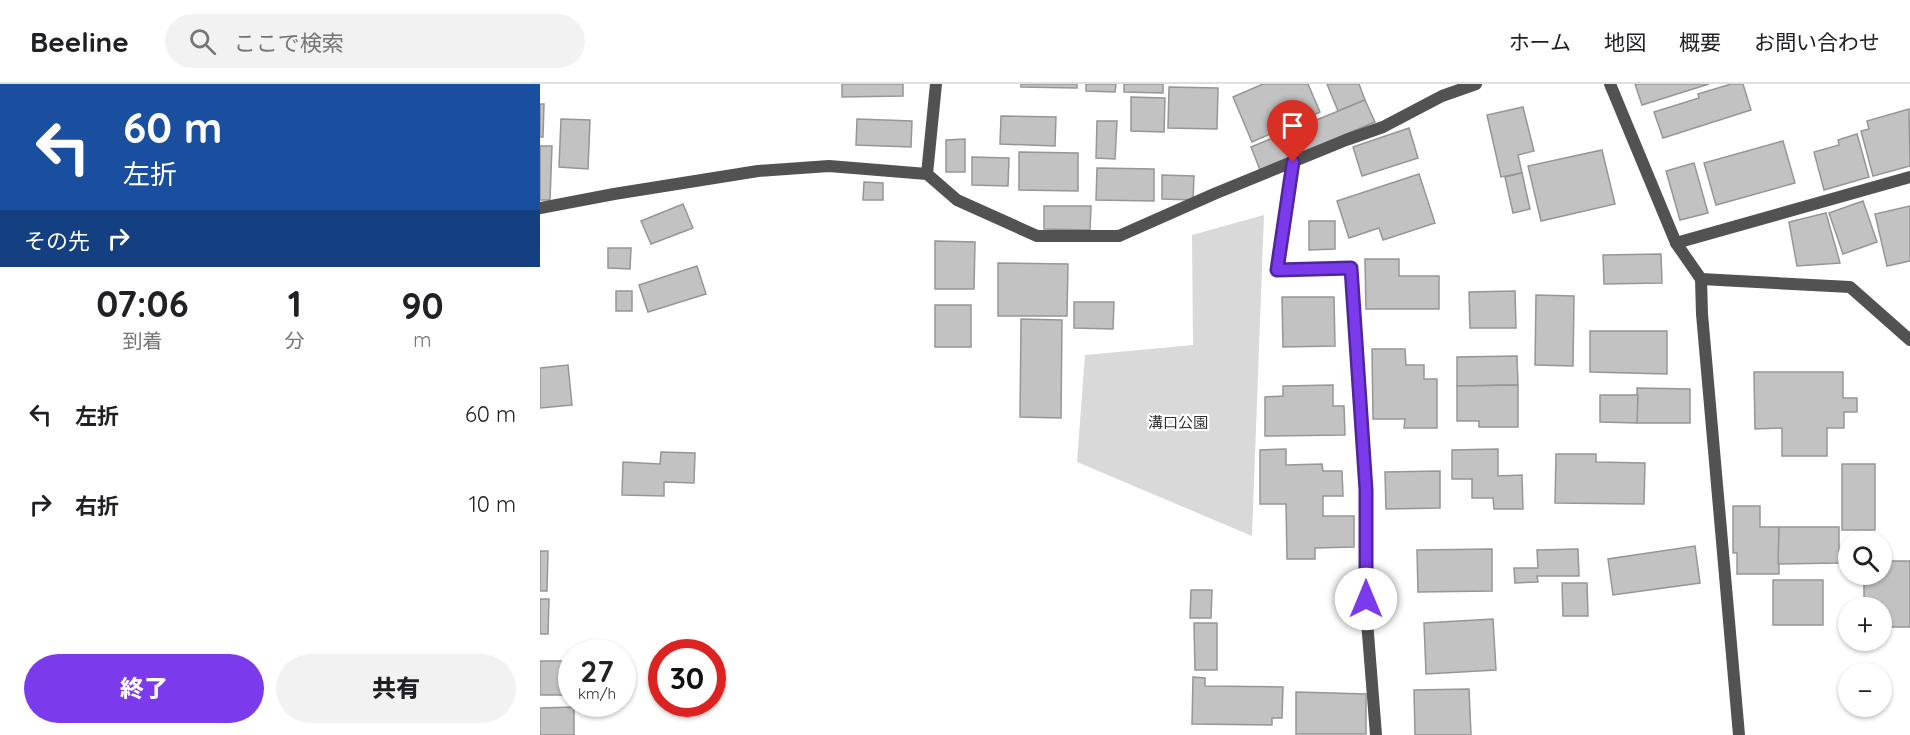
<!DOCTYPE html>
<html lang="ja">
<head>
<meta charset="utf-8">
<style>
	:root { --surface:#fff; --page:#f2f2f2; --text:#202124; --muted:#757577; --line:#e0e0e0; --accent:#7c3aed }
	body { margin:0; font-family:Quicksand,"Noto Sans JP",sans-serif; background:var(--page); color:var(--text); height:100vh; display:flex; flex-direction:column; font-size:22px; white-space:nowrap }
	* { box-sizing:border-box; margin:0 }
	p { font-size:20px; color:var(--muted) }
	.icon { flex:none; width:33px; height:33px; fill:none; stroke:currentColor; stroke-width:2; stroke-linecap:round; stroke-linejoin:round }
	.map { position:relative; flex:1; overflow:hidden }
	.sheet { display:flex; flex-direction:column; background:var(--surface); width:540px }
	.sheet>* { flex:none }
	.top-card { background:#1a4fa0; color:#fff; overflow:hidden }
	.buttons { position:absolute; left:1298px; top:447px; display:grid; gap:12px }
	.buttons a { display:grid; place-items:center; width:54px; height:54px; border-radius:50%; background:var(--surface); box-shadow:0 2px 4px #0004; font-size:30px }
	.speed { position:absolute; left:18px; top:555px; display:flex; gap:12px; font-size:30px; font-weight:700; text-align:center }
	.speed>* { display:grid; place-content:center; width:78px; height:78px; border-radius:50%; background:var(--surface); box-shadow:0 2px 4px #0004; line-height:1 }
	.speed small { font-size:15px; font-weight:400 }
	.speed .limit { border:9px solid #d22; background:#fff; color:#111 }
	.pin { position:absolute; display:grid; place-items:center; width:51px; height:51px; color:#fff; margin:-62px -26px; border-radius:50% 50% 50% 0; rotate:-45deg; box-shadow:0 0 6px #0007 }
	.pin .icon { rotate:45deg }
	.me { position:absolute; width:66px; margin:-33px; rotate:0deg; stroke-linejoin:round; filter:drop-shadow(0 0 4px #0008) }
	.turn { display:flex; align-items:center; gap:21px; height:126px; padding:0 24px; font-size:27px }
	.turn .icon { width:78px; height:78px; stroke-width:2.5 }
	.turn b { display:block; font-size:42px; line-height:51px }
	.then { display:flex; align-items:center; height:57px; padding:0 24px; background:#0003; gap:12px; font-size:22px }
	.eta { display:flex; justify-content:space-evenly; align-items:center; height:102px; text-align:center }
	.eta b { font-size:36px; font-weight:800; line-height:42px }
	.action { display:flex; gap:12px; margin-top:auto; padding:12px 24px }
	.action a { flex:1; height:69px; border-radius:36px; background:var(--accent); color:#fff; font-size:24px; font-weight:800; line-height:69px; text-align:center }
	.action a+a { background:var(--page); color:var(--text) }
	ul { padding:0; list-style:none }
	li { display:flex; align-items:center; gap:18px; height:90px; padding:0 24px }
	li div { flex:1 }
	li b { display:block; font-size:22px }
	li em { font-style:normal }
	header { display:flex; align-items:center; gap:36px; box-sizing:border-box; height:84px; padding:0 30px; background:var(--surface); border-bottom:2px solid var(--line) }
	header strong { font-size:28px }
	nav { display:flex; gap:33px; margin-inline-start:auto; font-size:21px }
	.search { width:420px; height:54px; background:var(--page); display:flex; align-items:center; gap:15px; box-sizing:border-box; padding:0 21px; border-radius:33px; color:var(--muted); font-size:22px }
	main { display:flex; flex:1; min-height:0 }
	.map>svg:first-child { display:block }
	.green { fill:#d9d9d9 }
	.building { fill:#c2c2c2; stroke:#969696; stroke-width:1.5 }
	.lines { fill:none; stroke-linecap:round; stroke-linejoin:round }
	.street { stroke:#525252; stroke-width:12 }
	.route-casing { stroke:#51269a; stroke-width:15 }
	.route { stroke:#7c3aed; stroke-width:10 }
	.labels { text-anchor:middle; stroke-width:4.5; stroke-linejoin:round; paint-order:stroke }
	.park-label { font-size:15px; fill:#303030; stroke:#fff }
</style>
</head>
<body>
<header>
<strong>Beeline</strong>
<div class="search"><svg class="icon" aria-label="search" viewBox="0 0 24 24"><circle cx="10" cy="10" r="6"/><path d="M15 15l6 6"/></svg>ここで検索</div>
<nav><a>ホーム</a><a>地図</a><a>概要</a><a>お問い合わせ</a></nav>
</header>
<main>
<section class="sheet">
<div class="top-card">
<div class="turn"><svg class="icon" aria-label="left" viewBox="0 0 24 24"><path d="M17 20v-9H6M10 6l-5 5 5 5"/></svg><div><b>60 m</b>左折</div></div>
<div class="then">その先<svg class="icon" aria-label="right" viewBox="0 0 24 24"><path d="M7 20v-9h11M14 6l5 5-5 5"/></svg></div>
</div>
<div class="eta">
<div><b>07:06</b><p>到着</p></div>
<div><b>1</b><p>分</p></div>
<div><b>90</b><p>m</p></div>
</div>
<ul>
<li><svg class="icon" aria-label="left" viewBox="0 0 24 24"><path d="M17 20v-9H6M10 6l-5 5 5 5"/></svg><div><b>左折</b></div><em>60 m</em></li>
<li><svg class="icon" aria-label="right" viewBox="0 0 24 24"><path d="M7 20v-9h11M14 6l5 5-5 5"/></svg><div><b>右折</b></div><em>10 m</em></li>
</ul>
<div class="action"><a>終了</a><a>共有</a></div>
</section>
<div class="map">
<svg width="1370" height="651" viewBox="0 0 1370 651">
	<rect width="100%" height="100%" fill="#fff"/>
	<!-- green -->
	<path class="green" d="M724,131L712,452L537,378L545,271L653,261L652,151Z"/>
	<!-- building -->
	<g class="building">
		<path d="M302,0H363V12L302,13Z"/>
		<path d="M481,0H537V4L481,3Z"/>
		<path d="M546,0H576L575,8L546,7Z"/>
		<path d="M584,0H623V9L584,8Z"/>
		<path d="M723,0H768L780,28L712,58L693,13Z"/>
		<path d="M787,0H819L825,16L798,27Z"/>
		<path d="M1095,0H1169L1102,21Z"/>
		<path d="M1191,0H1203L1211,26L1123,54L1114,28L1159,14L1158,10Z"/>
		<path d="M629,3L678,4L677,45L628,44Z"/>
		<path d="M591,13L625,14L624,48L591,47Z"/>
		<path d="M825,16L835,38L720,86L711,63Z"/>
		<path d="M0,20H4L3,53H0Z"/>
		<path d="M983,23L994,67L978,71L982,89L961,93L947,31Z"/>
		<path d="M1369,25L1370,82L1333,92L1321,47L1329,45L1327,37Z"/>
		<path d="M461,32L516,33L515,62L460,60Z"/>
		<path d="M21,35L50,36L48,85L19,83Z"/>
		<path d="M317,35L372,37L371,63L316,61Z"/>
		<path d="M557,37H577L575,75L556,74Z"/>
		<path d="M869,44L878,74L822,92L813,63Z"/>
		<path d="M1317,50L1329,93L1284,106L1274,68L1299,61L1298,56Z"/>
		<path d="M425,55V88H406V56Z"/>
		<path d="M1243,57L1255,99L1176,121L1164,79Z"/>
		<path d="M0,62H12L10,116H0Z"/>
		<path d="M1062,66L1075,120L1001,137L988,82Z"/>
		<path d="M479,68L538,69V107L479,106Z"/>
		<path d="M432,73L469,74L468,102L432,101Z"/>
		<path d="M1154,79L1168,129L1140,136L1126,87Z"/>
		<path d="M557,84L614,85V117L556,116Z"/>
		<path d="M982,89L990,125L973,129L965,93Z"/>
		<path d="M879,90L895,139L843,156L839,144L809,154L797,117Z"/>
		<path d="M622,91L654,92L653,116L622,115Z"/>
		<path d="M324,98L343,99V116H323Z"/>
		<path d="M1323,117L1337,158L1303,170L1289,129Z"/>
		<path d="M143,120L153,144L111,160L101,137Z"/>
		<path d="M504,122H551L550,146L504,145Z"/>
		<path d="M1370,122V177L1347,182L1335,130Z"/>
		<path d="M1286,129L1300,179L1257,182L1249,138Z"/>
		<path d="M769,137H795V165L769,166Z"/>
		<path d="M395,157L435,158L434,205H395Z"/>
		<path d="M68,164H91L90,185L68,184Z"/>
		<path d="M1121,170L1122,199L1064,200L1063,171Z"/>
		<path d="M825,175H859V192H899V225H826Z"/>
		<path d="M458,179L528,180L527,232H458Z"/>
		<path d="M157,182L166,210L108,228L99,201Z"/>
		<rect x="76" y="207" width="16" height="20"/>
		<path d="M975,207L976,244H930L929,208Z"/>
		<path d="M996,211L1034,212L1033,282L995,281Z"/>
		<path d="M742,213H794L795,262L743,263Z"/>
		<path d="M534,218H574L573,245L534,244Z"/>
		<rect x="395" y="221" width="36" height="42"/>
		<path d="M481,235L522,236L521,334L480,333Z"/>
		<path d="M1050,247H1127V290L1050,288Z"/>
		<path d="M832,265H865L866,281H884V295H897V344H864L865,335H833Z"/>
		<path d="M977,272L978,301L917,302V273Z"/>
		<path d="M28,281L32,321L0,324V284Z"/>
		<path d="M1214,288H1303V314H1317V328H1304V344H1287V372H1242V344L1215,345Z"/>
		<path d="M793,301V322H804L805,351L725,352V313L743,312V302Z"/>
		<path d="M978,301V343H939V337H917V302Z"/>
		<path d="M1097,304L1150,305V339H1097Z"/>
		<path d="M1060,311H1098L1097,339L1060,338Z"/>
		<path d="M746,365V381L782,380L783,387H802L803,412H783V432H814V463L775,464V475H747L746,420H720V366Z"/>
		<path d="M958,365V392L982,391L983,425H954L953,414H932V395H912V366Z"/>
		<path d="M121,368L155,369L154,399L124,398V412L82,411L83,378L120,380Z"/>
		<path d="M1016,370H1056V378L1105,379L1104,420L1015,419Z"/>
		<rect x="1302" y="380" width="33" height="66"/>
		<path d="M900,387V424L846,425L845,388Z"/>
		<path d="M1193,422H1220V443H1239V490H1197V469H1193Z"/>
		<path d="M1239,443H1299V479L1238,480Z"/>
		<path d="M1155,462L1160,499L1073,511L1068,475Z"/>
		<path d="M952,465V507L878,508L877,466Z"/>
		<path d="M1038,465L1039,492H997L998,498L975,499L974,484H998L997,466Z"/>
		<path d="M0,467H8L7,507H0Z"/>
		<path d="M1341,477H1370V543H1341V524H1324V490H1341Z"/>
		<rect x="1233" y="496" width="50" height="45"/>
		<path d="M1022,499H1047L1048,532H1023Z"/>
		<path d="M651,506H672L671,534H650Z"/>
		<path d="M0,515H9L8,550H0Z"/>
		<path d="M953,535L956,586L886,590L884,539Z"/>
		<path d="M654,539H677V586H655Z"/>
		<rect x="0" y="577" width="32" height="34"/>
		<path d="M653,593L665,594V602L743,603L742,634H732V641L652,640Z"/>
		<path d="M929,605L931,651H875L874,606Z"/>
		<path d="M756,608L826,610V650H756Z"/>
		<path d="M34,623V651H0V624Z"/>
	</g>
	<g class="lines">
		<!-- street -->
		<g class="street">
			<path d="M1070,0L1136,159L1161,195L1162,230L1199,651"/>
			<path d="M753,79L737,186L811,184L826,406L827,537L836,651"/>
			<path d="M387,90L396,0"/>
			<path d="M0,124L74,110L218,87L289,82L387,90L417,116L497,152H579L674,110L806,56L843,43L902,12L936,0"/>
			<path d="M1136,159L1370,93"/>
			<path d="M1161,195L1310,203L1370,256"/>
		</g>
	</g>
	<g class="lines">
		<!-- route casing -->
		<g class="route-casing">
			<path id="route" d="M753,78L737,186L811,184L826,406V515"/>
		</g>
		<!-- route -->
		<use href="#route" class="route"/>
	</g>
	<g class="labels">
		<!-- park labels -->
		<g class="park-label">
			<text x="638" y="344">溝口公園</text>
		</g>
	</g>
</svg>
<div class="buttons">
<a><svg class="icon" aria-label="search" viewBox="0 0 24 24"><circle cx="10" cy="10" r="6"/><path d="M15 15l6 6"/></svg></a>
<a>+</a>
<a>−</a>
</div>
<div class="speed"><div>27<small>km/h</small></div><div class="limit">30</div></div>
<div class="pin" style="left:753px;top:78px;background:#d93025"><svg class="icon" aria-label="arrive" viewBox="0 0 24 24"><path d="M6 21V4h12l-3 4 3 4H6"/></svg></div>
<svg class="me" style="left:826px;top:515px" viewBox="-20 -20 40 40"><circle r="19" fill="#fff"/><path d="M0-13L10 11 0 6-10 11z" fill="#7c3aed"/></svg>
</div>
</main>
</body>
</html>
